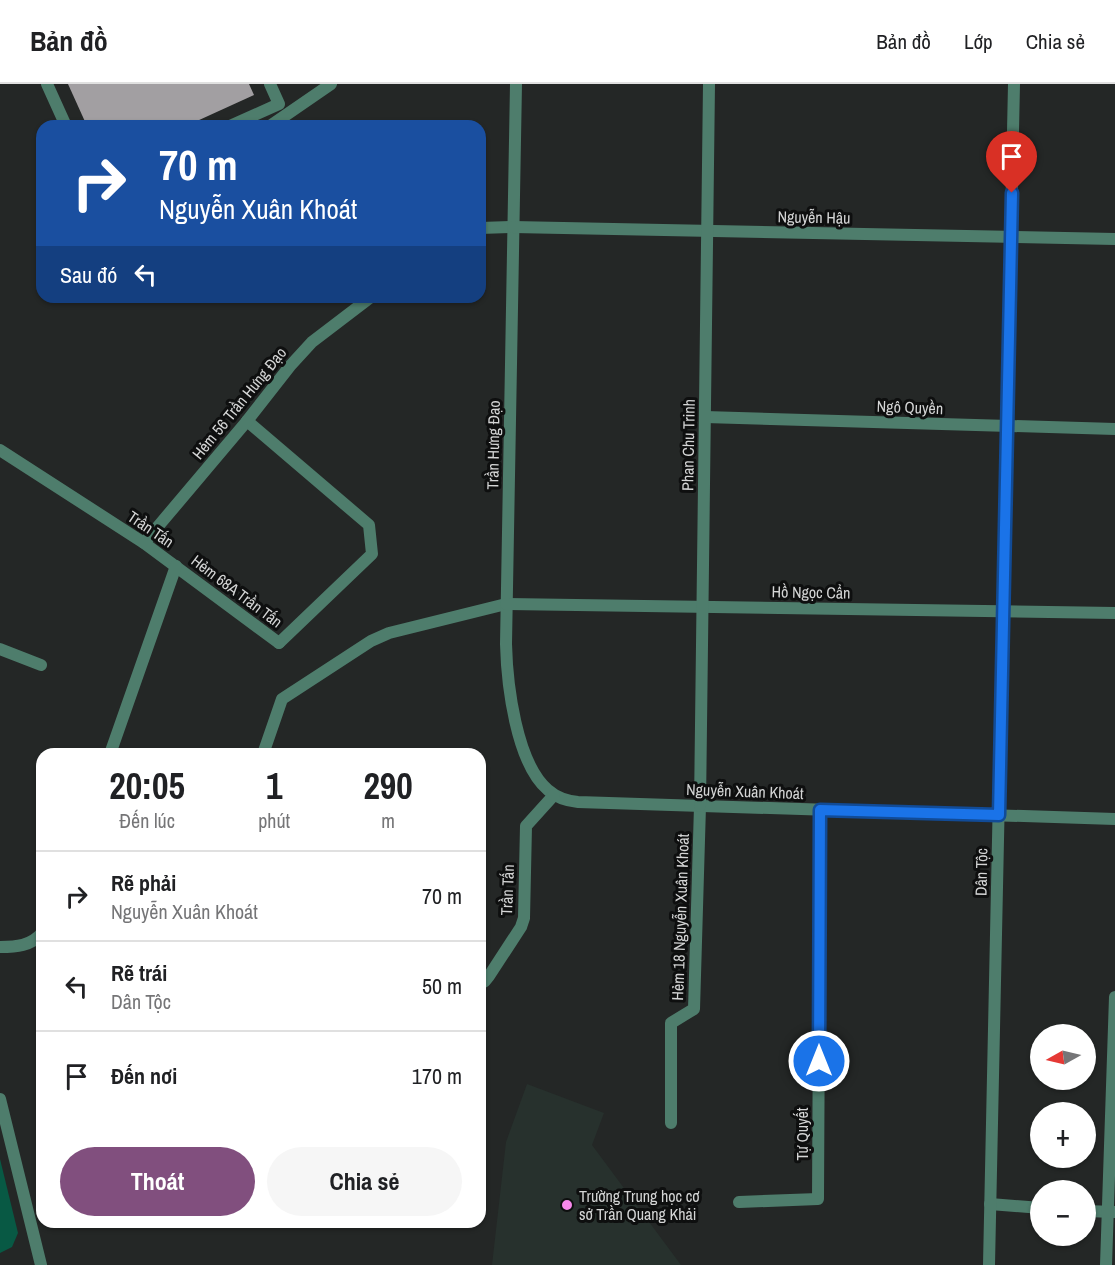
<!DOCTYPE html>
<html lang="vi">
<head>
<meta charset="utf-8">
<style>
	:root { --surface:#fff; --page:#f6f6f6; --text:#202124; --muted:#757577; --line:#e0e0e0; --accent:#814f7e }
	body { margin:0; font-family:"Archivo Narrow",sans-serif; background:var(--page); color:var(--text); height:100vh; display:flex; flex-direction:column; font-size:22px; white-space:nowrap }
	* { box-sizing:border-box; margin:0 }
	p { font-size:20px; color:var(--muted) }
	.icon { flex:none; width:33px; height:33px; fill:none; stroke:currentColor; stroke-width:2; stroke-linecap:round; stroke-linejoin:round }
	.map { position:relative; flex:1; overflow:hidden }
	.panel { position:absolute; left:36px; top:664px; width:450px; height:480px; display:flex; flex-direction:column; background:var(--surface); border-radius:18px; box-shadow:0 2px 4px #0004 }
	.panel>* { flex:none }
	.guide { position:absolute; left:36px; top:36px; width:450px; height:183px; border-radius:18px; box-shadow:0 2px 4px #0004; background:#1a4fa0; color:#fff; overflow:hidden }
	.needle { width:39px; rotate:262deg }
	.tools { position:absolute; left:1030px; top:940px; display:grid; gap:12px }
	.tools a { display:grid; place-items:center; width:66px; height:66px; border-radius:50%; background:var(--surface); box-shadow:0 2px 4px #0004; font-size:30px }
	.pin { position:absolute; display:grid; place-items:center; width:51px; height:51px; color:#fff; margin:-62px -26px; border-radius:50% 50% 50% 0; rotate:-45deg; box-shadow:0 0 6px #0007 }
	.pin .icon { rotate:45deg }
	.me { position:absolute; width:66px; margin:-33px; rotate:0deg; stroke-linejoin:round; filter:drop-shadow(0 0 4px #0008) }
	.turn { display:flex; align-items:center; gap:21px; height:126px; padding:0 24px; font-size:27px }
	.turn .icon { width:78px; height:78px; stroke-width:2.5 }
	.turn b { display:block; font-size:42px; line-height:51px }
	.then { display:flex; align-items:center; height:57px; padding:0 24px; background:#0003; gap:12px; font-size:22px }
	.eta { display:flex; justify-content:space-evenly; align-items:center; height:102px; text-align:center }
	.eta b { font-size:36px; font-weight:700; line-height:42px }
	.button { display:flex; gap:12px; margin-top:auto; padding:12px 24px }
	.button a { flex:1; height:69px; border-radius:36px; background:var(--accent); color:#fff; font-size:24px; font-weight:700; line-height:69px; text-align:center }
	.button a+a { background:var(--page); color:var(--text) }
	ul { padding:0; list-style:none }
	li { display:flex; align-items:center; gap:18px; height:90px; padding:0 24px; border-top:2px solid var(--line) }
	li div { flex:1 }
	li b { display:block; font-size:22px }
	li em { font-style:normal }
	header { display:flex; align-items:center; gap:36px; box-sizing:border-box; height:84px; padding:0 30px; background:var(--surface); border-bottom:2px solid var(--line) }
	header strong { font-size:28px }
	nav { display:flex; gap:33px; margin-inline-start:auto; font-size:21px }
	.map>svg:first-child { display:block }
	.built { fill:#27312d }
	.green { fill:#085944 }
	.building { fill:#a29fa2 }
	.lines { fill:none; stroke-linecap:round; stroke-linejoin:round }
	.service { stroke:#4e7d6c; stroke-width:12 }
	.minor { stroke:#4e7d6c; stroke-width:12 }
	.route-casing { stroke:#114b97; stroke-width:15 }
	.route { stroke:#1a73e8; stroke-width:10 }
	.poi-dot { fill:#f788eb; stroke:#0e0f0f; stroke-width:2 }
	.labels { text-anchor:middle; stroke-width:6; stroke-linejoin:round; paint-order:stroke }
	.street-label { font-size:16px; fill:#d4d5d5; stroke:#0e0f0f }
	.poi-label { font-size:16px; fill:#d4d5d5; stroke:#0e0f0f; text-anchor:start }
</style>
</head>
<body>
<header>
<strong>Bản đồ</strong>
<nav><a>Bản đồ</a><a>Lớp</a><a>Chia sẻ</a></nav>
</header>
<div class="map">
<svg width="1115" height="1181" viewBox="0 0 1115 1181">
	<rect width="100%" height="100%" fill="#242726"/>
	<!-- built -->
	<path class="built" d="M527,1000L604,1029L592,1061L681,1181H492L506,1058Z"/>
	<!-- green -->
	<path class="green" d="M0,1075L18,1149L12,1163L0,1169Z"/>
	<!-- building -->
	<path class="building" d="M68,0H249L254,11L186,42H87Z"/>
	<g class="lines">
		<!-- service -->
		<g class="service">
			<path d="M47,0L66,42"/>
			<path d="M230,42L279,20L270,0"/>
			<path d="M270,42L331,0"/>
			<path d="M480,144L513,143"/>
			<path d="M247,337L369,441L372,470L279,559"/>
			<path d="M144,459L247,337L290,282L312,258L371,213"/>
			<path d="M0,565L41,581"/>
			<path d="M263,670L282,615L371,557L389,549L506,520"/>
			<path d="M671,1039V939L694,925L700,722"/>
		</g>
		<!-- minor -->
		<g class="minor">
			<path d="M516,0L506,560C507,600 516,679 548,706C557,714 567,717 578,718L1115,735"/>
			<path d="M513,143L1115,155"/>
			<path d="M705,333L1115,345"/>
			<path d="M0,366L144,459L279,559"/>
			<path d="M506,520L1115,529"/>
			<path d="M110,670L176,482"/>
			<path d="M700,722L709,0"/>
			<path d="M0,863C16,863 31,862 42,849"/>
			<path d="M480,900L485,897L489,892L521,843L524,834L526,742L554,711"/>
			<path d="M0,1015L41,1181"/>
			<path d="M739,1118L818,1115L820,726"/>
			<path d="M990,1120L1041,1124"/>
			<path d="M1086,1127L1114,1128"/>
			<path d="M989,1181L1014,0"/>
			<path d="M1106,1181L1115,913"/>
		</g>
	</g>
	<g class="lines">
		<!-- route casing -->
		<g class="route-casing">
			<path id="route" d="M819,977L820,726L999,731L1012,109"/>
		</g>
		<!-- route -->
		<use href="#route" class="route"/>
	</g>
	<!-- markers -->
	<circle class="poi-dot" cx="567" cy="1121" r="6"/>
	<g class="labels">
		<!-- street labels -->
		<g class="street-label">
			<text transform="translate(814 133) rotate(1)" y="6">Nguyễn Hậu</text>
			<text transform="translate(239 319) rotate(-51)" y="6">Hẻm 56 Trần Hưng Đạo</text>
			<text transform="translate(910 323) rotate(2)" y="6">Ngô Quyền</text>
			<text transform="translate(493 361) rotate(-89)" y="6">Trần Hưng Đạo</text>
			<text transform="translate(688 361) rotate(-89)" y="6">Phan Chu Trinh</text>
			<text transform="translate(151 445) rotate(34)" y="6">Trần Tấn</text>
			<text transform="translate(237 507) rotate(37)" y="6">Hẻm 68A Trần Tấn</text>
			<text transform="translate(811 508) rotate(1)" y="6">Hồ Ngọc Cẩn</text>
			<text transform="translate(745 707) rotate(2)" y="6">Nguyễn Xuân Khoát</text>
			<text transform="translate(981 788) rotate(-89)" y="6">Dân Tộc</text>
			<text transform="translate(507 806) rotate(-88)" y="6">Trần Tấn</text>
			<text transform="translate(680 833) rotate(-88)" y="6">Hẻm 18 Nguyễn Xuân Khoát</text>
			<text transform="translate(802 1050) rotate(-90)" y="6">Tự Quyết</text>
		</g>
		<!-- poi labels -->
		<g class="poi-label">
			<text x="579" y="1118">Trường Trung học cơ<tspan x="579" dy="18">sở Trần Quang Khải</tspan></text>
		</g>
	</g>
</svg>
<div class="tools">
<a><svg class="needle" viewBox="-14 -14 28 28"><path d="M0-13l5 13h-10z" fill="#e53935"/><path d="M0 13l5-13h-10z" fill="#757577"/></svg></a>
<a>+</a>
<a>−</a>
</div>
<div class="pin" style="left:1012px;top:109px;background:#d93025"><svg class="icon" aria-label="arrive" viewBox="0 0 24 24"><path d="M6 21V4h12l-3 4 3 4H6"/></svg></div>
<svg class="me" style="left:819px;top:977px" viewBox="-20 -20 40 40"><circle r="17" fill="#1a73e8" stroke="#fff" stroke-width="3"/><path d="M0-11L8 9 0 5-8 9z" fill="#fff"/></svg>
<div class="guide">
<div class="turn"><svg class="icon" aria-label="right" viewBox="0 0 24 24"><path d="M7 20v-9h11M14 6l5 5-5 5"/></svg><div><b>70 m</b>Nguyễn Xuân Khoát</div></div>
<div class="then">Sau đó<svg class="icon" aria-label="left" viewBox="0 0 24 24"><path d="M17 20v-9H6M10 6l-5 5 5 5"/></svg></div>
</div>
<section class="panel">
<div class="eta">
<div><b>20:05</b><p>Đến lúc</p></div>
<div><b>1</b><p>phút</p></div>
<div><b>290</b><p>m</p></div>
</div>
<ul>
<li><svg class="icon" aria-label="right" viewBox="0 0 24 24"><path d="M7 20v-9h11M14 6l5 5-5 5"/></svg><div><b>Rẽ phải</b><p>Nguyễn Xuân Khoát</p></div><em>70 m</em></li>
<li><svg class="icon" aria-label="left" viewBox="0 0 24 24"><path d="M17 20v-9H6M10 6l-5 5 5 5"/></svg><div><b>Rẽ trái</b><p>Dân Tộc</p></div><em>50 m</em></li>
<li><svg class="icon" aria-label="arrive" viewBox="0 0 24 24"><path d="M6 21V4h12l-3 4 3 4H6"/></svg><div><b>Đến nơi</b></div><em>170 m</em></li>
</ul>
<div class="button"><a>Thoát</a><a>Chia sẻ</a></div>
</section>
</div>
</body>
</html>
